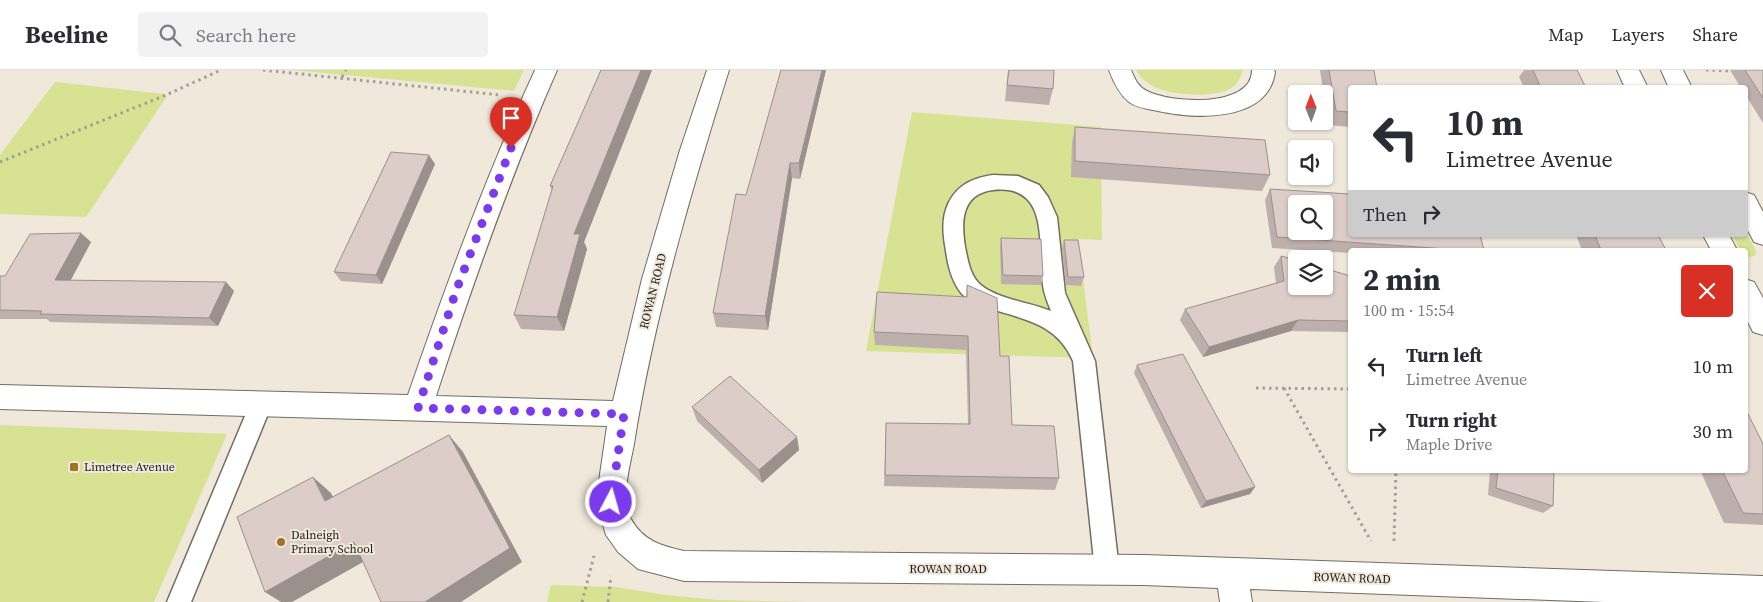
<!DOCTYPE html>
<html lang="en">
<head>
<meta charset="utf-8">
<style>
	:root { --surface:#fff; --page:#f2f2f3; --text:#2b2b33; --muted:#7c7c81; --line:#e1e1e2 }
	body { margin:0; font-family:"Source Serif 4",serif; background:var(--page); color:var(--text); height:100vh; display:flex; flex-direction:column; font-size:19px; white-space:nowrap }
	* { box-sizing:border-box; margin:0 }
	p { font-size:16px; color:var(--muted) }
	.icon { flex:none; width:28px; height:28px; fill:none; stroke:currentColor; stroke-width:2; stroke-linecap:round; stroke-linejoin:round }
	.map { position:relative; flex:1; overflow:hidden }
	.side { position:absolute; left:1348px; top:178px; width:400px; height:225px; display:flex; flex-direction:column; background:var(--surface); border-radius:5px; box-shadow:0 1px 4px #0004 }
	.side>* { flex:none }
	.guide { position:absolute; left:1348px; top:15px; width:400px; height:152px; border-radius:5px; box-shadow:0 1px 4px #0004; background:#fff; color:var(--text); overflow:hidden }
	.needle { width:32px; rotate:359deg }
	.tools { position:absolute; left:1288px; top:15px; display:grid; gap:10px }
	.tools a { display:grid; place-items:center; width:45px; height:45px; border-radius:5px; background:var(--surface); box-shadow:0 1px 4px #0004; font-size:25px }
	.pin { position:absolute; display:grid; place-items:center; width:42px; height:42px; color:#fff; margin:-51px -21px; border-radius:50% 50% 50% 0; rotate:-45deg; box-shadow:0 0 5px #0007 }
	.pin .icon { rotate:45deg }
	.me { position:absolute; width:55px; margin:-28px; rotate:6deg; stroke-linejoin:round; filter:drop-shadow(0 0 4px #0008) }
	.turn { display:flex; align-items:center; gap:18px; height:105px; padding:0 15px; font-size:22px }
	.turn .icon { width:65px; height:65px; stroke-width:2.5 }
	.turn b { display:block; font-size:35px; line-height:42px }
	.then { display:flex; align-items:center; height:48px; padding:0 15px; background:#0003; gap:10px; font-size:19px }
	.round { display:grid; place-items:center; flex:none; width:52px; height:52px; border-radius:5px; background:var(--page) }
	.head { display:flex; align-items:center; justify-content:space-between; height:85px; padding:0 15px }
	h1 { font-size:30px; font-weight:700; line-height:38px }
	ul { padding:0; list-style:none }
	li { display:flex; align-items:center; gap:15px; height:65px; padding:0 15px }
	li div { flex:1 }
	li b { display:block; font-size:19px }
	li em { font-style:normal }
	header { display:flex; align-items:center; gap:30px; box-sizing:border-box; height:70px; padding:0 25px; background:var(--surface); border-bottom:1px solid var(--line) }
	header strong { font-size:24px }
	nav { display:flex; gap:28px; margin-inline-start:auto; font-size:18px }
	.search { width:350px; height:45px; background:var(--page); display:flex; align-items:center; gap:12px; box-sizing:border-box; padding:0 18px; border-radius:5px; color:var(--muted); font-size:19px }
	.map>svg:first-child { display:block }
	.green { fill:#d7e292 }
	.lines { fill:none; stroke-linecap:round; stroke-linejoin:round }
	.service-casing { stroke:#736d62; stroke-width:3 }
	.minor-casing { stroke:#736d62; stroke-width:2 }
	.path { stroke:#a49f95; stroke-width:3; stroke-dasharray:2.5 4; stroke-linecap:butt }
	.service { fill:#fff; fill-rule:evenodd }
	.minor { fill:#fff; fill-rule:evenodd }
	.wall { fill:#bdb0ac }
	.shaded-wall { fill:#9a908c }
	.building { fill:#dccdc8; stroke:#9a908c; fill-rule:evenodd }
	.route { stroke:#7c3aed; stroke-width:9; stroke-dasharray:0 16.2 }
	.poi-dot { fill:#a07425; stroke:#efe8db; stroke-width:2 }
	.labels { text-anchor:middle; stroke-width:4; stroke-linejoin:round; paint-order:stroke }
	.street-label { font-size:12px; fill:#1f1d18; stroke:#efe8db }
	.poi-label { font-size:12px; fill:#1f1d18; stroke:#efe8db; text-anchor:start }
</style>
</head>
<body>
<header>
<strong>Beeline</strong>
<div class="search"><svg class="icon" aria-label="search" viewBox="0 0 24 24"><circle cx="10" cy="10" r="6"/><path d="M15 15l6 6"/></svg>Search here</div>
<nav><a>Map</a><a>Layers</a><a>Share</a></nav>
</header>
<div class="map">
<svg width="1763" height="532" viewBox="0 0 1763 532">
	<rect width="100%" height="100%" fill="#efe8db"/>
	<!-- green -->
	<g class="green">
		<path d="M292,0H524L514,21Z"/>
		<path d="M1136,0H1243C1241,5 1239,11 1236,14C1223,30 1173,25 1157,18C1148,14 1141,8 1136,0Z"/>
		<path d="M55,12L164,24L167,26L86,147L0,144V85Z"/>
		<path d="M912,42L1101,57L1102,170L1078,169L1093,288L866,281Z"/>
		<path d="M1745,161L1755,179L1756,185L1751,187L1745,185V180L1740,179L1732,165H1745Z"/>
		<path d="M0,355L227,364L154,532H0Z"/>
		<path d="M551,515L615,517L666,525L718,530L807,532H547Z"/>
	</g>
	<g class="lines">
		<!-- service casing -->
		<g class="service-casing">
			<g id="service">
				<path d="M993,105L1018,106L1039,115L1048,127L1057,147L1065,223L1095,291L1119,500L1116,508L1107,512L1098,508L1095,500L1073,291C1057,253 1024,250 989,238C980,235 969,231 962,224C952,212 948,196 946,181C943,164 941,148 949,132C959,114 973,108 993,105ZM993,120C1052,114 1037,177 1043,215C1044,224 1048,233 1051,241C1029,232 1001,230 982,216C970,207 968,191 965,177C961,152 961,124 993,120Z"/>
				<path d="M261,324L269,327L272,334L191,532H167L250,334L253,327Z"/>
			</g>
		</g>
		<!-- minor casing -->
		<g class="minor-casing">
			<g id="minor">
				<path d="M535,0H557C510,107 472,216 436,326L613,331L642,209L680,80L707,0H729C691,122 654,247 634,374C630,396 620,428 631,449C643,471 662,476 684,481L1144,485L1763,506V532H1604L1250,519L1252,532H1220L1218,518L1144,515L684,511L638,499L618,482L606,465L596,432L607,356L0,339V315L408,325C446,215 486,106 535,0Z"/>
				<path d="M1109,0H1131C1135,9 1138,17 1147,21C1169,33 1252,39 1252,0H1274L1275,2C1268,53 1194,49 1158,41C1148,39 1137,38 1129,32C1119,24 1113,11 1109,0Z"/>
				<path d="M1617,0H1639L1648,18H1625Z"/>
				<path d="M1661,0H1683L1692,18H1669Z"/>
				<path d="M1745,122L1754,125L1763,142V175L1754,172L1745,155Z"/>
				<path d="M1703,165H1729L1737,180H1711Z"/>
				<path d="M1745,209L1754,212L1763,228V265L1753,262L1745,246Z"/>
			</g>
		</g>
		<!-- path -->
		<g class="path">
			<path d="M263,0L500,25"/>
			<path d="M1706,0L1735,1"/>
			<path d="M342,7L346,0"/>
			<path d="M0,92L166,25L221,0"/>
			<path d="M1256,318L1350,319"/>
			<path d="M1284,318L1371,471"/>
			<path d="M1394,471L1396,400"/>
			<path d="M582,532L594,486"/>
			<path d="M608,532L611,506"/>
		</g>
		<!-- service -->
		<use href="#service" class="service"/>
		<!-- minor -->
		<use href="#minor" class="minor"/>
	</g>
	<!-- wall -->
	<g class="wall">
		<path d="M601,0H652L584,172L587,179L564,261L521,259L514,245L552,120L550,116Z"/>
		<path d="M826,0L800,109L792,108L768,260L716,257L713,243L746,125Z"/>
		<path d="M1008,0H1054L1053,19L1049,35L1005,31Z"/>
		<path d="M1320,0H1374L1350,18V57L1328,55Z"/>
		<path d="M1524,0H1577L1586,18H1524L1519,7Z"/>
		<path d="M1730,0H1763V53L1745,24V18H1741Z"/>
		<path d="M1075,57L1270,105L1262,121L1071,107L1072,73Z"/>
		<path d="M435,94L382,214L341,211L334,202Z"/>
		<path d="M1270,119L1484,180H1350V183L1272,178L1265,130Z"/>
		<path d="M1576,165H1658L1666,180H1582Z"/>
		<path d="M1001,168L1043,206L1041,215L1001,214L1000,177Z"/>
		<path d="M1064,170L1084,207L1081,216L1066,215L1062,178Z"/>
		<path d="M91,172L70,211L234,221L218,256L50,252L47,249H0V206H5Z"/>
		<path d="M1281,186L1350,206V262L1291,261L1203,287L1180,250L1185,239L1276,213L1274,197Z"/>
		<path d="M967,215L1000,286L1012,355L1059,408L1055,420L884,416L886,353L968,354L966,280L875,275L874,262L966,227Z"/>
		<path d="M1137,295L1255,417L1250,424L1201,438L1134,303Z"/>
		<path d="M692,337L797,367L799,380L762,413L697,351Z"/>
		<path d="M1763,374V455L1724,453L1700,400H1745Z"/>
		<path d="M1490,400H1554L1553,436L1543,443L1488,425Z"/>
	</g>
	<!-- shaded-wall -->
	<g class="shaded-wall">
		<path d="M641,0H652L584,172L587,179L564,261L557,247L574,164Z"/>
		<path d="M822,0H826L800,109L799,93Z"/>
		<path d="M429,85L435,94L382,214L376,205Z"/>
		<path d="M790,93L792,108L768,260L765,246Z"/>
		<path d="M81,163L91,172L66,219L55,210Z"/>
		<path d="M226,212L234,221L218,256L209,248Z"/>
		<path d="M1298,250L1291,261L1203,287L1209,277Z"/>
		<path d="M449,365L463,382L522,492L461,532H425Z"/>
		<path d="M797,367L799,380L762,413L759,400Z"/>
		<path d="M313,407L331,423L343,447L325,431Z"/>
		<path d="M1255,417L1250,424L1201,438L1206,431Z"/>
		<path d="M354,472L372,487L292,532H281L265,522Z"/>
	</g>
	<!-- building -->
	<g class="building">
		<path d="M601,0H641L574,164H580L557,247L514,245L553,116H550Z"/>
		<path d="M781,0H822L799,93H790L765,246L713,243L736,124L746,125Z"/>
		<path d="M1009,0H1054L1053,19L1007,15Z"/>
		<path d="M1329,0H1374L1377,18H1350V42L1336,41Z"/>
		<path d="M1533,0H1577L1586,18H1541Z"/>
		<path d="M1745,0H1763V28Z"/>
		<path d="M1075,57L1265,70L1270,105L1075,91Z"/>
		<path d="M391,82L429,85L376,205L334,202Z"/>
		<path d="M1270,119L1350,124V165H1480L1484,180H1461L1277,167ZM1296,134H1324V161H1296Z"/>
		<path d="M81,163L55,210L226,212L209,248L40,244L42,241L0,240V206H5L30,164Z"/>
		<path d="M1595,165H1658L1666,180H1601Z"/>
		<path d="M1001,168L1041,169L1043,206L1003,205Z"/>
		<path d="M1064,170H1078L1084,207H1068Z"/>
		<path d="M1281,186L1296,190V216H1324V198L1350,206V251L1298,250L1209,277L1185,239L1284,211Z"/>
		<path d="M967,215L997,228L1000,286H1009L1012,355L1054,356L1059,408L885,405L886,353L970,354L968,266L874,262L877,222L967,227Z"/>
		<path d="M1183,284L1255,417L1206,431L1137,295Z"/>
		<path d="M730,306L797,367L759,400L692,337Z"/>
		<path d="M1745,338L1763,374V444L1743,443L1722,400H1745Z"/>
		<path d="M449,365L510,478L425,532H381L354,472L265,522L237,447L313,407L325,431Z"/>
		<path d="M1498,400H1554L1553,436L1496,418Z"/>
	</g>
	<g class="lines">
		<!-- route -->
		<path class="route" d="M511,78L456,221L418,338L624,344L611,432"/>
	</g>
	<!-- markers -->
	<g class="poi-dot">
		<rect x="69" y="392" width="10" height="10" rx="2.5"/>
		<circle cx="281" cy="472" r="5"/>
	</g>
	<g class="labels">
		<!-- street labels -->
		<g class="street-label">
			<text transform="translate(653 221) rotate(-76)" y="4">ROWAN ROAD</text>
			<text x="948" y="503">ROWAN ROAD</text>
			<text transform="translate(1352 508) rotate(2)" y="4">ROWAN ROAD</text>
		</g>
		<!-- poi labels -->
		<g class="poi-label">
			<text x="84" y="401">Limetree Avenue</text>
			<text x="291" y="469">Dalneigh<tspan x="291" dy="14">Primary School</tspan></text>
		</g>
	</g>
</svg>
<div class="tools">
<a><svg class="needle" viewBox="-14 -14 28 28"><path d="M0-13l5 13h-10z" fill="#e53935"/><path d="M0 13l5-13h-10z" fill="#7c7c81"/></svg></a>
<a><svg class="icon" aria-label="sound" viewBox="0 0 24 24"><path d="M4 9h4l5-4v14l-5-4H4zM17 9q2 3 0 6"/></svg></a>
<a><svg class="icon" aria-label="search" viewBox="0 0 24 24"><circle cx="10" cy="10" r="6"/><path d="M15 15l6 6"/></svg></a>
<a><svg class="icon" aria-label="layers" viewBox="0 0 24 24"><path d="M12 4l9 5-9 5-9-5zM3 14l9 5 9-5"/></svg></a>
</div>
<div class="pin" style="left:511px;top:78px;background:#d93025"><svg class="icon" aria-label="arrive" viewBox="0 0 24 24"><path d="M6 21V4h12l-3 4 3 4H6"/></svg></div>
<svg class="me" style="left:611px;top:432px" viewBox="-20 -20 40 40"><circle r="17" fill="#7c3aed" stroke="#fff" stroke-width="3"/><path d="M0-11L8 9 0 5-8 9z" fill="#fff"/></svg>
<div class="guide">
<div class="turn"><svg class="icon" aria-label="left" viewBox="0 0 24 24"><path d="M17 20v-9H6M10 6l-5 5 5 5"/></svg><div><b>10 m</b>Limetree Avenue</div></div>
<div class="then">Then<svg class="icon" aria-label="right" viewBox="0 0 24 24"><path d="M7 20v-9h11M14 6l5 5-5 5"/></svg></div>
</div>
<section class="side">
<div class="head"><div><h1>2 min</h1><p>100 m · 15:54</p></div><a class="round" style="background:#d93025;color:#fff"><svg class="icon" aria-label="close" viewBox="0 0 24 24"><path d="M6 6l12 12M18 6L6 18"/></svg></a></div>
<ul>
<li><svg class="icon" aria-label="left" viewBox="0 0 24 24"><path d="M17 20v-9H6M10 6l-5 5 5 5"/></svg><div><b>Turn left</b><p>Limetree Avenue</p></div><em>10 m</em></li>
<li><svg class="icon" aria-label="right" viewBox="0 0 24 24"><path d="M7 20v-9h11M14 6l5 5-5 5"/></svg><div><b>Turn right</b><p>Maple Drive</p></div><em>30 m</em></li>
</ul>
</section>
</div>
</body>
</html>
